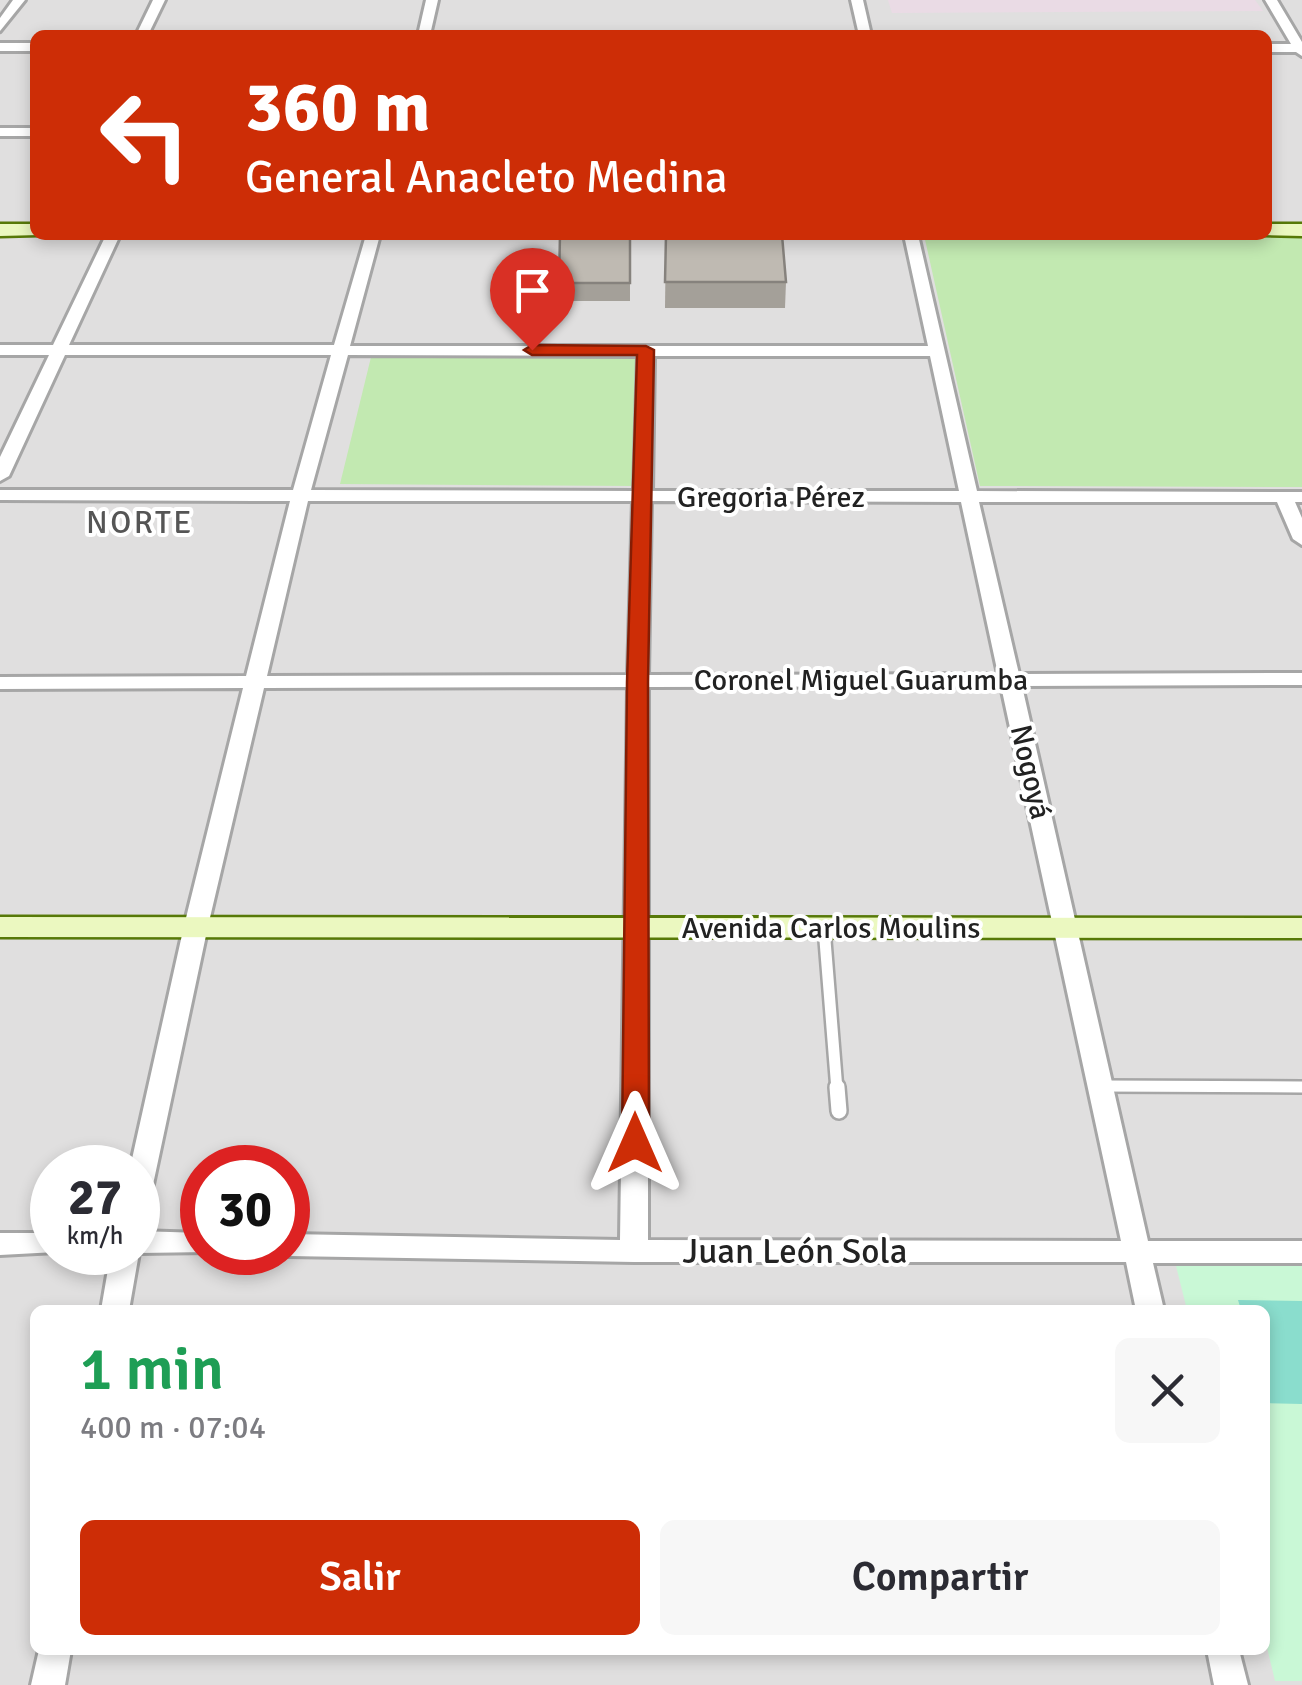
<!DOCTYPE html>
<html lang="es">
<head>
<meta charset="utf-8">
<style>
	:root { --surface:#fff; --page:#f7f7f7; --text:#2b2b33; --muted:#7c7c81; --accent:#cd2d06 }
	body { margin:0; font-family:Signika,sans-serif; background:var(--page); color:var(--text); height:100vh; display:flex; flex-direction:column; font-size:38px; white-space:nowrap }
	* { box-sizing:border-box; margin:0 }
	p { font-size:32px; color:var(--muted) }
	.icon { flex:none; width:55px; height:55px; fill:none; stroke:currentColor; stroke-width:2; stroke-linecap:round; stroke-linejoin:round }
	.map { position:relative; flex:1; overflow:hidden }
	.side { position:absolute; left:30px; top:1305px; width:1240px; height:350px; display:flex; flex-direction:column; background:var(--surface); border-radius:15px; box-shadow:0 5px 15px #0003 }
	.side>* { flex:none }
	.hud { position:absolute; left:30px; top:30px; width:1242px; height:210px; border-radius:15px; box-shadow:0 5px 15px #0003; background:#cd2d06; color:#fff; overflow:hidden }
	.speed { position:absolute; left:30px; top:1145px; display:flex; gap:20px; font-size:50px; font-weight:700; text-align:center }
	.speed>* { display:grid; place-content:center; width:130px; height:130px; border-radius:50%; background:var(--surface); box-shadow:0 5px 15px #0003; line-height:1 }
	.speed small { font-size:25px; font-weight:400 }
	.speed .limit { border:15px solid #d22; background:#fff; color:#111 }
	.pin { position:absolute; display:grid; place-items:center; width:85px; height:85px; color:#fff; margin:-102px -42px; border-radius:50% 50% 50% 0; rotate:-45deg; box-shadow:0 0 10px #0007 }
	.pin .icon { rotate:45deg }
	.me { position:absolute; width:110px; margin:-55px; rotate:0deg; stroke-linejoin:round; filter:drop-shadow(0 0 8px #0008) }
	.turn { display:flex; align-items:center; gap:35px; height:210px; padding:0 50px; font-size:45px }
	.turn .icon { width:130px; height:130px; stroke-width:2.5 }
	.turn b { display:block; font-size:70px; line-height:85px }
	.round { display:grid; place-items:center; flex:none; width:105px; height:105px; border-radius:15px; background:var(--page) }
	.summary { display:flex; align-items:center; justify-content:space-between; height:170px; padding:0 50px }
	h1 { font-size:60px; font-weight:600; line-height:75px; color:#1e9e55 }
	.cta { display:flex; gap:20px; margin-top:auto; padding:20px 50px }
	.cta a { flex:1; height:115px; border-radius:15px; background:var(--accent); color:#fff; font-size:40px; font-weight:600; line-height:115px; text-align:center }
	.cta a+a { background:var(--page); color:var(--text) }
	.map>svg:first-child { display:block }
	.residential { fill:#e0dfdf; fill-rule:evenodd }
	.industrial { fill:#eadbe5 }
	.grass { fill:#c2e9b1 }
	.park { fill:#c9f8d6 }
	.pitch { fill:#8addcd }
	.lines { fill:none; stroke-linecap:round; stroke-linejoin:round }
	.lane-far1-casing { stroke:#a6a6a6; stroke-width:16 }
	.lane-casing { stroke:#a6a6a6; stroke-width:20 }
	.street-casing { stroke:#a6a6a6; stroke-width:6 }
	.secondary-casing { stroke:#577908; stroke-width:5 }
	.lane-far1 { stroke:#fff; stroke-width:11 }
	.lane { stroke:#fff; stroke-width:15 }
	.street { fill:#fff; fill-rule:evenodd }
	.secondary { fill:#ebf8c0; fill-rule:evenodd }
	.wall { fill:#a4a099 }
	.building { fill:#bfbab2; stroke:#86827d; stroke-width:2.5 }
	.route { fill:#cd2d06; stroke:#851d04; stroke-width:2.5 }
	.labels { text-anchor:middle; stroke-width:8; stroke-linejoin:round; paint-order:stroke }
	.street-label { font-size:30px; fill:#222; stroke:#fff }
	.neighbourhood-label { font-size:32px; letter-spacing:2.5px; fill:#555; stroke:#fff }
	.near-street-label { font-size:35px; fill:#222; stroke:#fff }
</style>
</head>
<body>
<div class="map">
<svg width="1302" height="1685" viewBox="0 0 1302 1685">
	<rect width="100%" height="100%" fill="#f2f0e9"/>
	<!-- residential -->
	<path class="residential" d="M0,0H1302V1685H0ZM35,35H1268V235H35ZM52,1168H138V1252H52ZM202,1168H288V1252H202ZM35,1310H1265V1650H35Z"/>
	<!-- industrial -->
	<path class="industrial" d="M888,0H1255L1263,11L892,13Z"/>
	<!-- grass -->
	<g class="grass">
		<path d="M924,235H1302V487L980,486Z"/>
		<path d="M372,353L639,354L634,486L340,484Z"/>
	</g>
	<!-- park -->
	<path class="park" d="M1175,1262H1302V1681H1275L1265,1639V1310H1187Z"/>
	<!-- pitch -->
	<path class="pitch" d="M1238,1300L1302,1301V1404L1265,1403V1310H1241Z"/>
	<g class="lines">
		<!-- lane-far1 casing -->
		<g class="lane-far1-casing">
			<g id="lane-far1">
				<path d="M824,928L837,1090"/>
				<path d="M1101,1086L1302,1087"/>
			</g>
		</g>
		<!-- lane casing -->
		<g class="lane-casing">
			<path id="lane" d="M837,1087L839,1111"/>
		</g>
		<!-- street casing -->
		<g class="street-casing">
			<g id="street">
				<path d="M13,0H25L0,31V18Z"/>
				<path d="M153,0H165L148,35H136Z"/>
				<path d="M426,0H438L430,35H418Z"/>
				<path d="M851,0H863L871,35H859Z"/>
				<path d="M1265,0H1277L1302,42V56L1296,52H1268V44H1291Z"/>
				<rect x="0" y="43" width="35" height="8"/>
				<rect x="0" y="128" width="35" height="8"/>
				<path d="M106,235H120L69,345H334L366,235H380L350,346H928L904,235H918L977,491L1302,492V502H1295L1302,518V545L1293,539L1277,502H979L1019,674L1302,673V685L1022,686L1148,1241H1302V1263H1153L1164,1310H1136L1126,1262H634L288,1256L278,1253L288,1252V1234L620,1240L628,687L264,688L208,926L151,1194L148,1201L138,1204V1168H130L184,926L243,688L0,689V677L246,676L290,501L0,500V490H293L331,355H65L9,476L0,481V457L49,355H0V345H53ZM348,355L638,356L634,491L311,490ZM654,356H930L959,491H652ZM308,501H633L628,675L267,676ZM651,501L961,502L998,674L648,675ZM1001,686L1121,1241L648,1240V687Z"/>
				<path d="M138,1231L202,1233V1252H209L139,1253L129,1310H101L111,1252H138Z"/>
				<path d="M0,1233H52V1252H56L0,1255Z"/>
				<path d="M39,1650H71L65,1685H31Z"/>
				<path d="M1207,1650H1239L1248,1685H1214Z"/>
			</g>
		</g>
		<!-- secondary casing -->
		<g class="secondary-casing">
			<g id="secondary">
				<path d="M0,224H35V235H39L0,236Z"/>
				<path d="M1268,224H1302V236L1264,235Z"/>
				<path d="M0,917L1302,918V938L0,937Z"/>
			</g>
		</g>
		<!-- lane-far1 -->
		<use href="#lane-far1" class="lane-far1"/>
		<!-- lane -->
		<use href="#lane" class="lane"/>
		<!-- street -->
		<use href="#street" class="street"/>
		<!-- secondary -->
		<use href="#secondary" class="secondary"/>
	</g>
	<!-- wall -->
	<g class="wall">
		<path d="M630,235V301H559V283Z"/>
		<path d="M666,235L786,282L785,308H665Z"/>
	</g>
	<!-- building -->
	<g class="building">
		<path d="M560,235H630V283H559Z"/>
		<path d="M666,235H782L786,282H665Z"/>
	</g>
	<!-- route -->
	<path class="route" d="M646,346L654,350L648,682L649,1143L645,1150H626L622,1143L627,682L637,355H532L524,350L532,345Z"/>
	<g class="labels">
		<!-- street labels -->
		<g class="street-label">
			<text x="771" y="507">Gregoria Pérez</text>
			<text x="861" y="690">Coronel Miguel Guarumba</text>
			<text transform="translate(1031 772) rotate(77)" y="10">Nogoyá</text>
			<text x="831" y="938">Avenida Carlos Moulins</text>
		</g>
		<!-- neighbourhood labels -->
		<g class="neighbourhood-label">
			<text x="140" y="533">NORTE</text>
		</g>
		<!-- near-street labels -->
		<g class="near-street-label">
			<text x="795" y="1263">Juan León Sola</text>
		</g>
	</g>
</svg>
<div class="speed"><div>27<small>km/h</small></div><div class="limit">30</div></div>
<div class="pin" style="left:532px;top:350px;background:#d93025"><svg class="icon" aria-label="arrive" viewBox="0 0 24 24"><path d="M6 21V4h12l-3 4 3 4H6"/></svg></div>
<svg class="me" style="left:635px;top:1143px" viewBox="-20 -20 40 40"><path d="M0-17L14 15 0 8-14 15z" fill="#cd2d06" stroke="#fff" stroke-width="4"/></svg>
<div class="hud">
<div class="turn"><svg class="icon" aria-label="left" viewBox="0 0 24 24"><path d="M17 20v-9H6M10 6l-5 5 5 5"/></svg><div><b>360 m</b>General Anacleto Medina</div></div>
</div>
<section class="side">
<div class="summary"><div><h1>1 min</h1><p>400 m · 07:04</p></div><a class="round"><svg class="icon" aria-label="close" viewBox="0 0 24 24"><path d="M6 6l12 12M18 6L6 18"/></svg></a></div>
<div class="cta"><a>Salir</a><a>Compartir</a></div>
</section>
</div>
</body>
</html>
